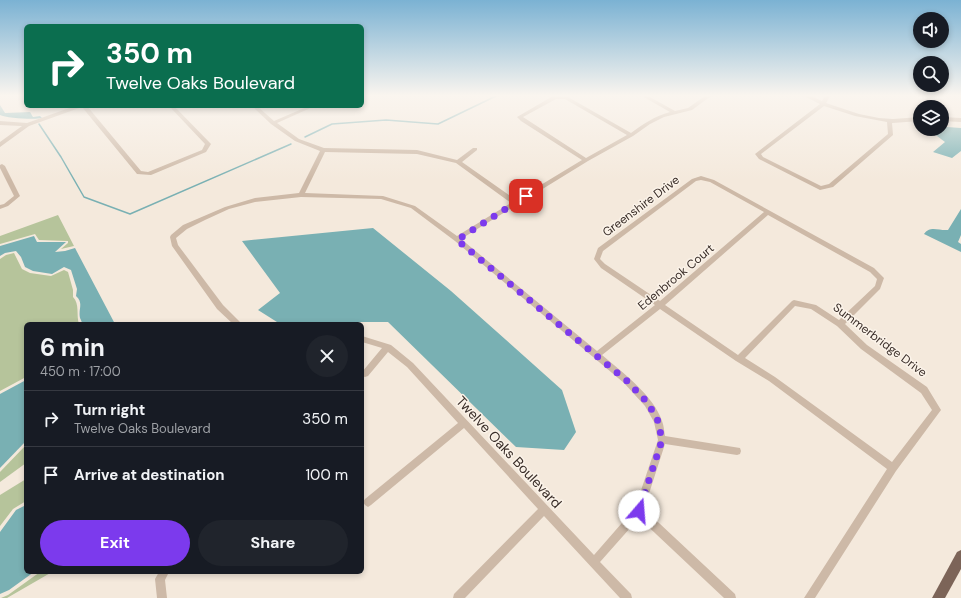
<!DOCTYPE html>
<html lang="en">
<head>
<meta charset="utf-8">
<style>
	:root { --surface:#171b24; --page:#20242c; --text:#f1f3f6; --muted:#9ea1a6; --line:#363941; --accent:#7c3aed }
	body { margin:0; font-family:"DM Sans",sans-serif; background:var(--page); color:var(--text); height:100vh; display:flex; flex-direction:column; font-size:15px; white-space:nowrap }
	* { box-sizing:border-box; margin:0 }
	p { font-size:13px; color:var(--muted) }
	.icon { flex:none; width:22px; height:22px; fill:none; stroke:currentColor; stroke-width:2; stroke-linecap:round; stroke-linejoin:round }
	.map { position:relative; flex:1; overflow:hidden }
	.sheet { position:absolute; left:24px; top:322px; width:340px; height:252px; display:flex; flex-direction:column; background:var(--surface); border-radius:6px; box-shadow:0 2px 6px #0003 }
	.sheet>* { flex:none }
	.hud { position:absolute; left:24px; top:24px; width:340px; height:84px; border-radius:6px; box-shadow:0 2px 6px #0003; background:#0b6e4f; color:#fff; overflow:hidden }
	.controls { position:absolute; left:913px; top:12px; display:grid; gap:8px }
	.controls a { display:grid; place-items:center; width:36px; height:36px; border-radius:50%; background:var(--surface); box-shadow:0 2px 6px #0003; font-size:20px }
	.pin { position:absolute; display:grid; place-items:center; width:34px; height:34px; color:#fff; margin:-17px; border-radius:8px; box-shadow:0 2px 6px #0006 }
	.me { position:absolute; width:44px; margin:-22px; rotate:18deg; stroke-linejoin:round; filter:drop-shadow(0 0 3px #0008) }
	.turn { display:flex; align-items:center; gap:14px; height:84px; padding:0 16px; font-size:18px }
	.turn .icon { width:52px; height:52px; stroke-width:2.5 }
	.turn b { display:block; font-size:28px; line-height:34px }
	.round { display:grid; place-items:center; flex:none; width:42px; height:42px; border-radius:21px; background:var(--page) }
	.headline { display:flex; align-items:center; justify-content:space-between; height:68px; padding:0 16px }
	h1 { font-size:24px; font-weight:700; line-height:30px }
	.cta { display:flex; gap:8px; margin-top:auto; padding:8px 16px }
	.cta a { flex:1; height:46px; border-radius:24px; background:var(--accent); color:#fff; font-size:16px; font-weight:700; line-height:46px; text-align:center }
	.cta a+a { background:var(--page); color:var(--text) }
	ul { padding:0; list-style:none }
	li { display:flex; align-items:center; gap:12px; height:56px; padding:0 16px; border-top:1px solid var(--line) }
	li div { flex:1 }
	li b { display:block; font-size:15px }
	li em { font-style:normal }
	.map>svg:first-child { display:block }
	.green { fill:#b6c49b }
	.water { fill:#79b0b3 }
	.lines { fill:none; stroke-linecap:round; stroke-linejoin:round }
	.stream { stroke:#79b0b3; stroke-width:1.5 }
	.minor { fill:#cdb9a7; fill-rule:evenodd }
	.major { fill:#7c6458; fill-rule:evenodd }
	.route { stroke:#7c3aed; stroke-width:7; stroke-dasharray:0 12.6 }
	.labels { text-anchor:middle; stroke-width:3; stroke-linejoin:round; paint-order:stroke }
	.street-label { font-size:12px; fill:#392d28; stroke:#fbf3e9 }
	.near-street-label { font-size:14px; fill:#392d28; stroke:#fbf3e9 }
</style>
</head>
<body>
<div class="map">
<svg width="961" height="598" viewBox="0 0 961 598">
	<rect width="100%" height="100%" fill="#f4e9dc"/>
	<!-- green -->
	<g class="green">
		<path d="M58,215L74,246L61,249L68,243V241L39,240L35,234L0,244V236Z"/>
		<path d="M14,253L22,269L30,273L51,276L64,270L68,272L73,290V297C80,304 76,315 79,324H26V377L0,391V259L6,255Z"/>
		<path d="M26,445V463L0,482V472Z"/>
		<path d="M26,479V501L13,509L0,526V495Z"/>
		<path d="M40,572H52L7,598H1L8,595Z"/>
	</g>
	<!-- water -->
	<g class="water">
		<path d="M0,105L5,113L30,112L33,117L40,116L42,118C35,120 6,118 0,115Z"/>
		<path d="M947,127L961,128V151L952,158L933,152L945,142L929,130Z"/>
		<path d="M961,209V235L958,242L961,244V252L924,234C930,225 939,231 948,230Z"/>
		<path d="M373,228L451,291L562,390L576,432L564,450L516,447L388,322H277L258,310L280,293L242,241Z"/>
		<path d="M34,236L37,242H66L55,252L65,251L75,248L115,324H82C82,322 81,320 80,318C78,309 84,303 76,296L77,289L71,270L64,267L52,274L33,271L25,267L21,257L16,251L5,253L0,256V246Z"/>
		<path d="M26,380V441L0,468V394Z"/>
		<path d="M26,505V572H34L9,590L0,594V532L16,510Z"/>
	</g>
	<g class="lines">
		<!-- stream -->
		<g class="stream">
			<path d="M39,124L61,157L84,197L130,214L291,144"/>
			<path d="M305,137L332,124L386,120L438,124L496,96"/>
		</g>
		<!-- minor -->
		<g class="minor">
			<path d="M553,96L568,97L631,133C643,124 655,116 670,112L642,96H648L675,111L688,108L705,96H711L692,110L664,117L650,124L633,136L588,161L461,239L597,351L655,305L601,268L594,259L598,248L692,179L701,176L714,180L874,268L884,278L880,289L845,324L867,345L927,387L941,410L896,471L815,598H804L887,469L769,381L736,361L660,309L602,355C622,372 654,396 662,421C664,426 664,431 665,436L740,448L741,451L740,454L737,455L665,444L644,509L735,594L736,598H724L639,518L600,562L631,594L632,598H620L544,516L465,598H453L454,594L538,509L464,428L371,505L368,507L365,505L363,502L365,499L458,423L407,367L388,352L368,376L365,377L362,376V372L382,348L362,342V336L391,345L413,363L594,555L635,508L658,440L654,422L645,406L624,383L455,241L411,208L381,199L301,197L255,202L229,209L205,220L187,229L176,238L178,245L223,305L242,324H233L217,309L172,246L170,237L171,235L183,225L225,207L255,198L299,193L320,151L295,141L271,124L252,106H257L274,121L309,106H315L277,123L299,139L324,148L417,150L457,160L473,148H477V150L462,162L516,200L582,160L521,121L517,117ZM556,99H565L627,135L586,158L523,117ZM325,152L417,154L456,163L511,203L457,236L415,206L383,196L305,193ZM701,180L710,182L764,212L660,301L605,264L600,259L603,251L696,181ZM768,215L870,272L877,279L875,286L839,320L816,305L794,300L792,301L738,355L665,305ZM795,306L811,309L837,326L861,349L921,393L932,410L892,462L775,377L745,358Z"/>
			<path d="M804,96H811L822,101L825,96H830L826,103L859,114L879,118L893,119L920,117V121L892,123L893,135L833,187L820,190L759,159L755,154L820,104ZM824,106L855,116L887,122L888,134L829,184L821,186L763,157L761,154Z"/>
			<path d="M928,96H933L927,103L928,107H922L923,103Z"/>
			<path d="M75,106H87L141,171L148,172L202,150L205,144L169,106H174L211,144L206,152L151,175L137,174L82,107L29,126L0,147V142L22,126L0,125V121L27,123Z"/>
			<path d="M942,117L961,118V122L942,121Z"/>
			<path d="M2,164L5,166L20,196L8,206L0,209V205L4,204L14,196L0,168V165Z"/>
			<path d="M159,572H169L165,580L167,598H157L155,579Z"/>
		</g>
		<!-- major -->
		<path class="major" d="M961,550V569L945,598H932L957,552Z"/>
	</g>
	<!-- sky -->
	<linearGradient id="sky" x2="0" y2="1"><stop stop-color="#7bb2d3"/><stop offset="0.53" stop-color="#faf5ef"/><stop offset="1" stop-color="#faf5ef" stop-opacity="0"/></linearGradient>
	<rect width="961" height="180" fill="url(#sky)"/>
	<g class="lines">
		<!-- route -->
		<path class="route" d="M526,196L457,240L627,381L648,403L658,421L662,440L639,511"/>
	</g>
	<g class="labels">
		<!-- street labels -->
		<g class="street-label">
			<text transform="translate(641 206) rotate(-37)" y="4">Greenshire Drive</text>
			<text transform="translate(676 277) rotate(-40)" y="4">Edenbrook Court</text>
			<text transform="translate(880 340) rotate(37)" y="4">Summerbridge Drive</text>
		</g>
		<!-- near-street labels -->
		<g class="near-street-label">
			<text transform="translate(509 452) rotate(47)" y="5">Twelve Oaks Boulevard</text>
		</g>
	</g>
</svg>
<div class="controls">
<a><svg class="icon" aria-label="sound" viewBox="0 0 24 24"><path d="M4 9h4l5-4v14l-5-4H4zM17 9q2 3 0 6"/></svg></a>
<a><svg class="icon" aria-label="search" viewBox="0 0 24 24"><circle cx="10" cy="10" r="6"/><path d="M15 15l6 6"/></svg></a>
<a><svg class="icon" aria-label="layers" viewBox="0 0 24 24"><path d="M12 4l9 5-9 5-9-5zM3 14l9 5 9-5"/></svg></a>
</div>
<div class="pin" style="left:526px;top:196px;background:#d93025"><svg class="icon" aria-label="arrive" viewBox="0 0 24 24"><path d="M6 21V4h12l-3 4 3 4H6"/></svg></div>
<svg class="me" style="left:639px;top:511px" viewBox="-20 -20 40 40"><circle r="19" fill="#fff"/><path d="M0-13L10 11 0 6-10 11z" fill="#7c3aed"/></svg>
<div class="hud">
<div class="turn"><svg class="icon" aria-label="right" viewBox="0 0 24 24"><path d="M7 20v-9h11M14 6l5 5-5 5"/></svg><div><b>350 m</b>Twelve Oaks Boulevard</div></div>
</div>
<section class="sheet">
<div class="headline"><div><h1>6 min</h1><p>450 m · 17:00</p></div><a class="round"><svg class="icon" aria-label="close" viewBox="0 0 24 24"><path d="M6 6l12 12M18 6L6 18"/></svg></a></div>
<ul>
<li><svg class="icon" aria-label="right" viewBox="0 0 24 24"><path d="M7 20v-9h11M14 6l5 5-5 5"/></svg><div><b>Turn right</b><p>Twelve Oaks Boulevard</p></div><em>350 m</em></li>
<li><svg class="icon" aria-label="arrive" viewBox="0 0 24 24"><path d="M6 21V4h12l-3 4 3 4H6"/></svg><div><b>Arrive at destination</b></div><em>100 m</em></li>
</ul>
<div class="cta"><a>Exit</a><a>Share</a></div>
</section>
</div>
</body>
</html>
